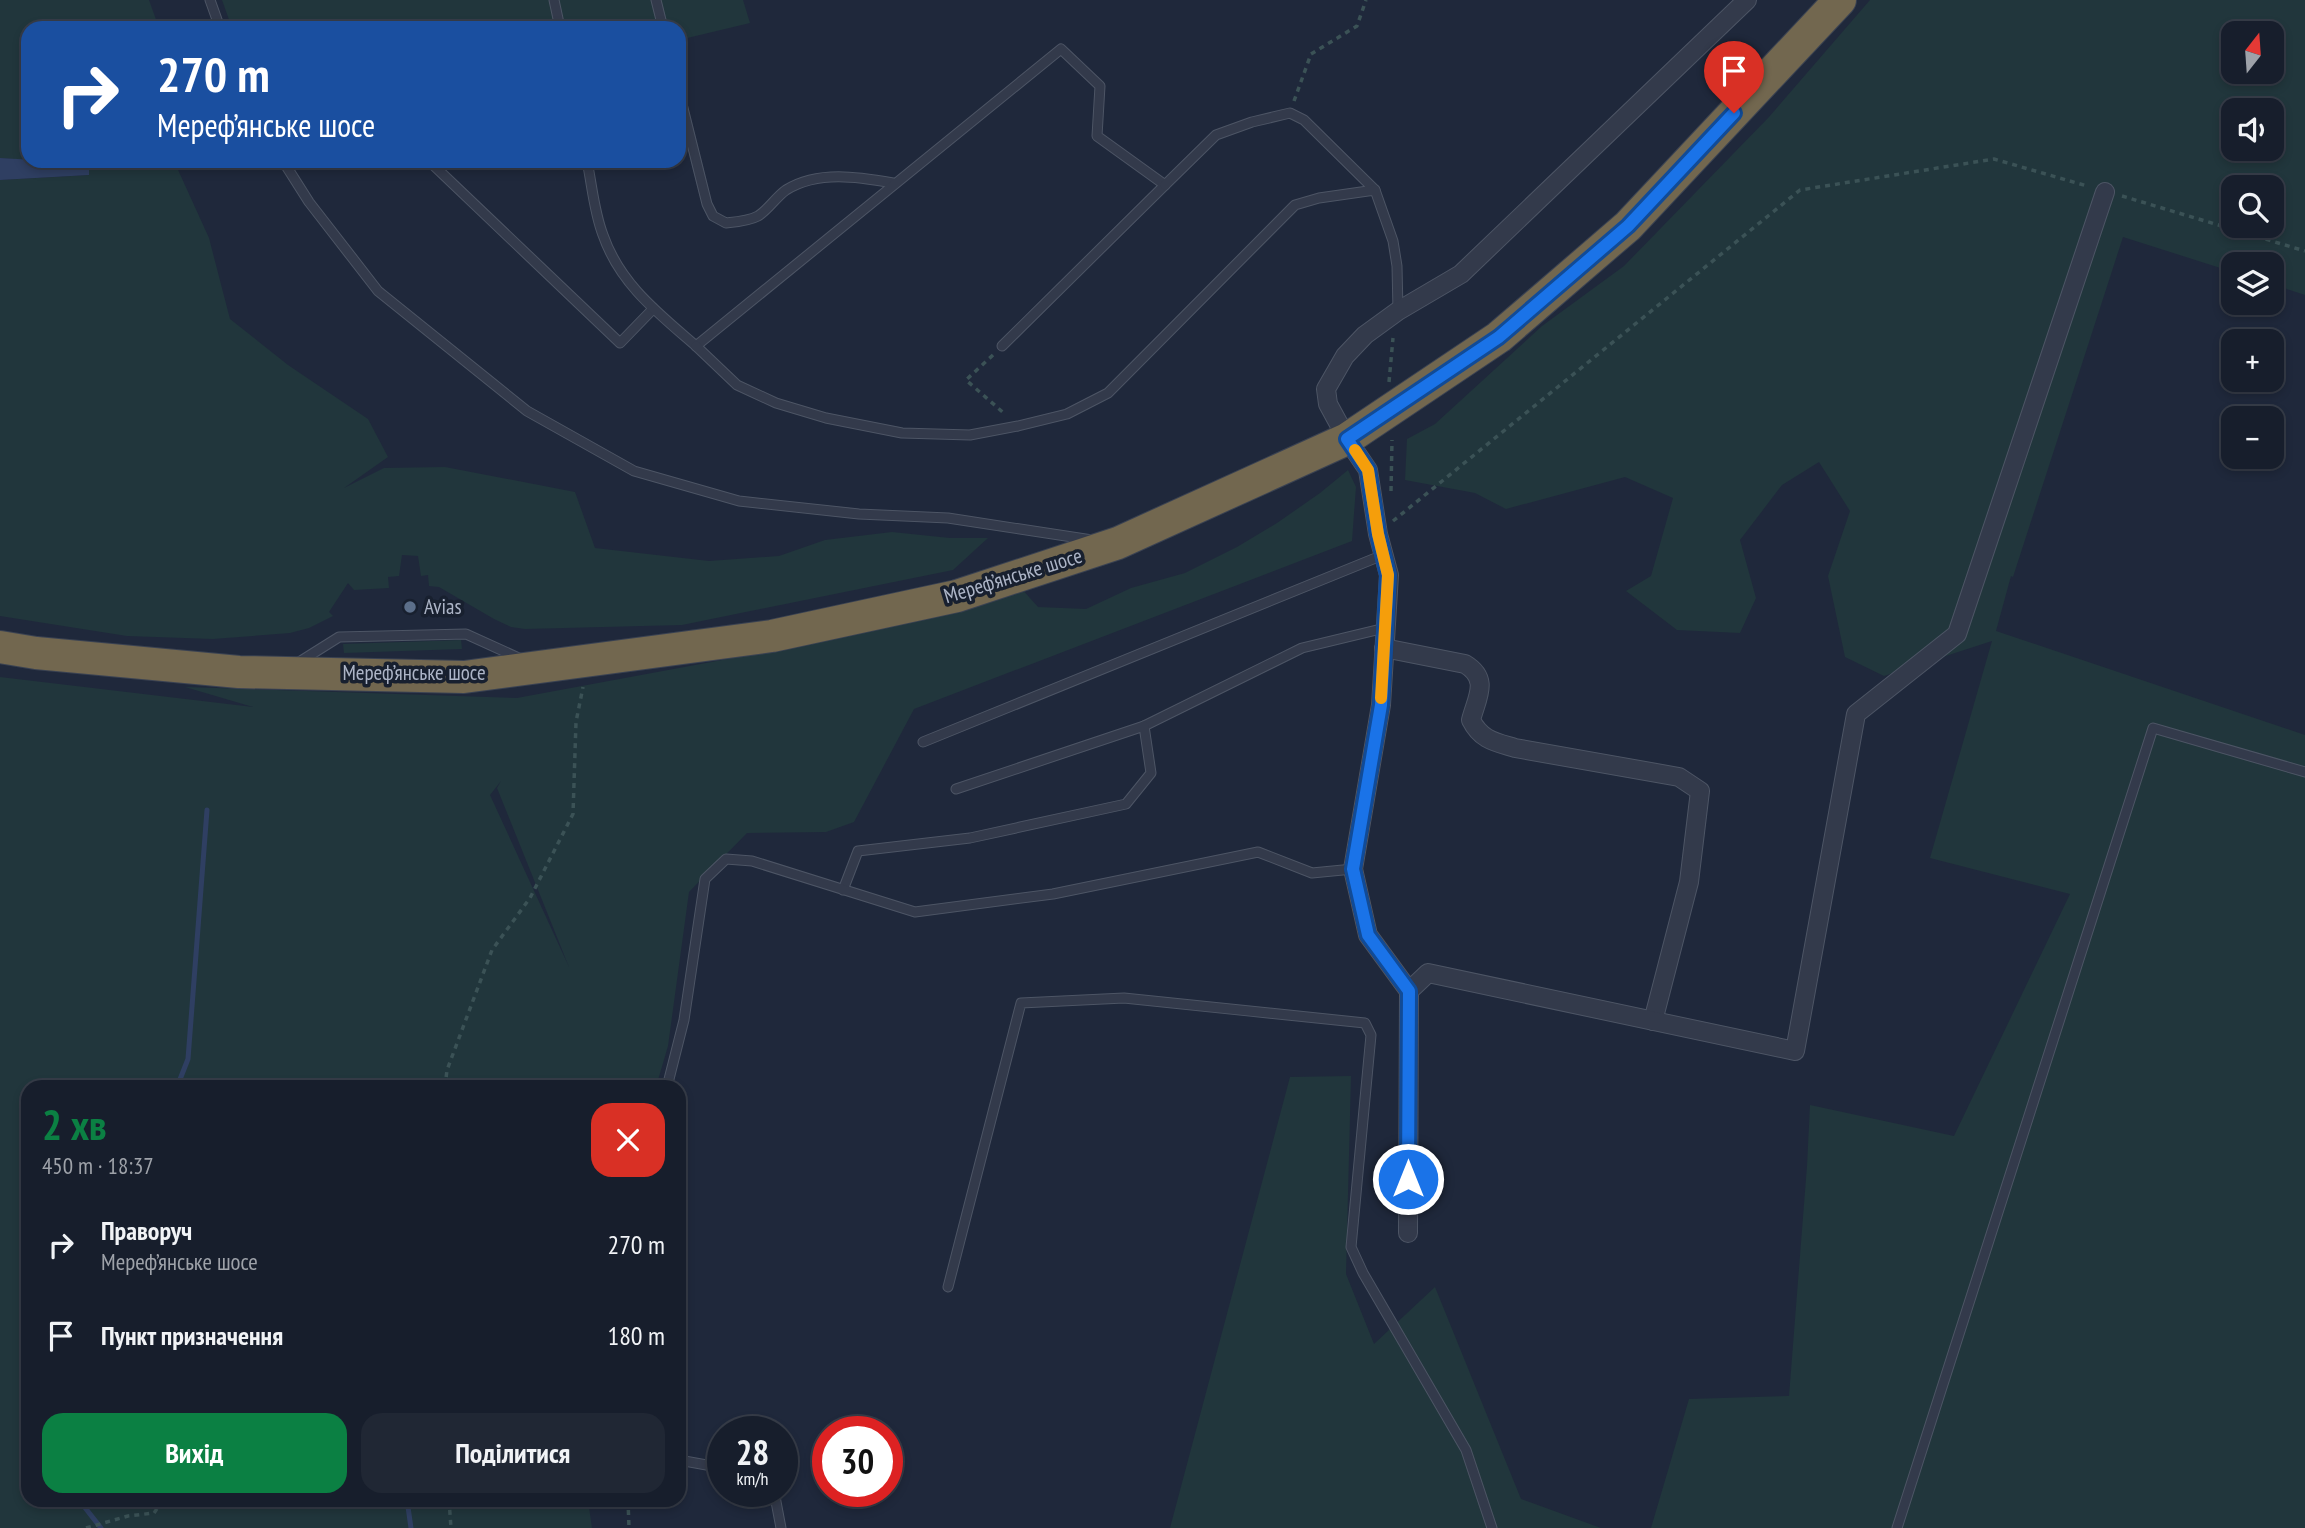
<!DOCTYPE html>
<html lang="uk">
<head>
<meta charset="utf-8">
<style>
	:root { --surface:#171e2c; --page:#202734; --text:#f1f3f6; --muted:#9ea2a9; --line:#363c48; --accent:#0b8043 }
	body { margin:0; font-family:"PT Sans Narrow",sans-serif; background:var(--page); color:var(--text); height:100vh; display:flex; flex-direction:column; font-size:26px; white-space:nowrap }
	* { box-sizing:border-box; margin:0 }
	p { font-size:23px; color:var(--muted) }
	.icon { flex:none; width:38px; height:38px; fill:none; stroke:currentColor; stroke-width:2; stroke-linecap:round; stroke-linejoin:round }
	.map { position:relative; flex:1; overflow:hidden }
	.side { position:absolute; left:21px; top:1080px; width:665px; height:427px; display:flex; flex-direction:column; background:var(--surface); border-radius:21px; box-shadow:0 4px 10px #0003,0 0 0 2px var(--line) }
	.side>* { flex:none }
	.top-card { position:absolute; left:21px; top:21px; width:665px; height:147px; border-radius:21px; box-shadow:0 4px 10px #0003,0 0 0 2px var(--line); background:#1a4fa0; color:#fff; overflow:hidden }
	.needle { width:46px; rotate:17deg }
	.controls { position:absolute; left:2221px; top:21px; display:grid; gap:14px }
	.controls a { display:grid; place-items:center; width:63px; height:63px; border-radius:14px; background:var(--surface); box-shadow:0 4px 10px #0003,0 0 0 2px var(--line); font-size:35px }
	.speed { position:absolute; left:707px; top:1416px; display:flex; gap:14px; font-size:35px; font-weight:700; text-align:center }
	.speed>* { display:grid; place-content:center; width:91px; height:91px; border-radius:50%; background:var(--surface); box-shadow:0 4px 10px #0003,0 0 0 2px var(--line); line-height:1 }
	.speed small { font-size:18px; font-weight:400 }
	.speed .limit { border:10px solid #d22; background:#fff; color:#111 }
	.pin { position:absolute; display:grid; place-items:center; width:60px; height:60px; color:#fff; margin:-72px -30px; border-radius:50% 50% 50% 0; rotate:-45deg; box-shadow:0 0 7px #0007 }
	.pin .icon { rotate:45deg }
	.me { position:absolute; width:77px; margin:-38px; rotate:0deg; stroke-linejoin:round; filter:drop-shadow(0 0 5px #0008) }
	.turn { display:flex; align-items:center; gap:24px; height:147px; padding:0 21px; font-size:32px }
	.turn .icon { width:91px; height:91px; stroke-width:2.5 }
	.turn b { display:block; font-size:49px; line-height:60px }
	.round { display:grid; place-items:center; flex:none; width:74px; height:74px; border-radius:21px; background:var(--page) }
	.headline { display:flex; align-items:center; justify-content:space-between; height:119px; padding:0 21px }
	h1 { font-size:42px; font-weight:600; line-height:52px; color:var(--accent) }
	.action { display:flex; gap:14px; margin-top:auto; padding:14px 21px }
	.action a { flex:1; height:80px; border-radius:21px; background:var(--accent); color:#fff; font-size:28px; font-weight:600; line-height:80px; text-align:center }
	.action a+a { background:var(--page); color:var(--text) }
	ul { padding:0; list-style:none }
	li { display:flex; align-items:center; gap:21px; height:91px; padding:0 21px }
	li div { flex:1 }
	li b { display:block; font-size:26px }
	li em { font-style:normal }
	.map>svg:first-child { display:block }
	.green { fill:#21363c; fill-rule:evenodd }
	.water { fill:#2f3f62 }
	.lines { fill:none; stroke-linecap:round; stroke-linejoin:round }
	.stream { stroke:#2f3f62; stroke-width:5 }
	.lane-casing { stroke:#4d5565; stroke-width:11 }
	.street-casing { stroke:#4d5565; stroke-width:20 }
	.highway-casing { stroke:#3a4252; stroke-width:34 }
	.path { stroke:#3b5256; stroke-width:3.5; stroke-dasharray:5 5; stroke-linecap:butt }
	.lane { stroke:#333a4b; stroke-width:9 }
	.street { stroke:#333a4b; stroke-width:18 }
	.highway { stroke:#72674f; stroke-width:32 }
	.route-casing { stroke:#114b97; stroke-width:18 }
	.route { stroke:#1a73e8; stroke-width:12 }
	.slow { stroke:#f59e0b; stroke-width:12 }
	.service-dot { fill:#5c6f8a; stroke:#18202f; stroke-width:2.5 }
	.labels { text-anchor:middle; stroke-width:7; stroke-linejoin:round; paint-order:stroke }
	.street-label { font-size:21px; fill:#adb5c7; stroke:#18202f }
	.poi-label { font-size:21px; fill:#adb5c7; stroke:#18202f; text-anchor:start }
</style>
</head>
<body>
<div class="map">
<svg width="2305" height="1528" viewBox="0 0 2305 1528">
	<rect width="100%" height="100%" fill="#1f283b"/>
	<!-- green -->
	<g class="green">
		<path d="M0,0H149L159,28H28V160L0,158Z"/>
		<path d="M222,0H743L750,23L679,40V28H232Z"/>
		<path d="M1870,0H2305V295L2272,284V264H2233V272L2123,237L2013,577L2011,576L1996,631L2305,735V1528H1651L1689,1399L1789,1396L1807,1166L1810,1105L1954,1136L2070,894L1930,858L1992,641L1884,676L1845,657L1828,576L1850,511L1819,462L1782,485L1740,540L1756,598L1740,633L1677,630L1626,591L1651,576L1673,498L1625,477L1506,509L1475,493L1405,480L1407,439L1435,424L1542,326L1624,266L1769,117ZM2233,33H2272V72H2233ZM2233,110H2272V149H2233ZM2233,187H2272V226H2233Z"/>
		<path d="M51,161H174L209,238L230,319L288,365L368,419L388,457L344,488L384,468L445,467L575,492L595,548L709,561L779,556L825,540L892,532L950,538H988L953,570L682,625L525,629L511,627L494,619L439,587L429,586L428,575L421,576L418,556L402,555L399,576L388,577L389,588L354,590L348,583L329,612L333,616L309,628L290,633L213,639L127,636L0,616V180L89,175V163Z"/>
		<path d="M1348,470L1356,487L1352,541L914,709L854,822L826,832L747,833L689,892L668,1046L656,1087H28V1500H588L592,1528H0V677L253,707L185,687L517,698L766,652L1020,587L1038,607L1086,609L1131,588L1185,573L1237,547L1277,523L1320,493ZM501,781L497,788L569,967L490,795Z"/>
		<path d="M461,640L462,649L344,653L343,644Z"/>
		<path d="M1351,1076L1346,1274L1374,1344L1435,1287L1521,1499L1601,1528H1170L1290,1077Z"/>
	</g>
	<!-- water -->
	<path class="water" d="M0,158L89,163V175L0,180Z"/>
	<g class="lines">
		<!-- stream -->
		<g class="stream">
			<path d="M177,1087L188,1059L207,810"/>
			<path d="M79,1500L101,1528"/>
			<path d="M407,1500L411,1528"/>
		</g>
		<!-- lane casing -->
		<g class="lane-casing">
			<g id="lane">
				<path d="M210,0L220,28"/>
				<path d="M554,0L560,28"/>
				<path d="M656,0L663,28"/>
				<path d="M679,92L707,204L713,216L726,223C736,222 749,221 758,216C768,210 776,197 786,190C818,170 859,177 893,183"/>
				<path d="M283,161L309,202L378,291L527,411L634,471L739,501L859,514L948,518L1092,540"/>
				<path d="M429,161L620,343L653,309"/>
				<path d="M587,161C592,185 594,212 603,235C620,284 658,313 696,346L1061,49L1100,86L1097,136L1165,185L1002,346"/>
				<path d="M1165,185L1216,135L1252,122L1290,113L1304,120L1375,190"/>
				<path d="M696,346L737,385L776,403L826,418L902,433L970,435L1018,426L1067,414L1108,393L1295,205L1319,198L1375,190L1393,241L1397,266L1398,311"/>
				<path d="M296,664L339,637L466,634L521,659"/>
				<path d="M1144,726L1302,648L1385,628"/>
				<path d="M923,742L1383,555"/>
				<path d="M843,890L858,851L970,838L1126,804L1151,773L1144,726L956,789"/>
				<path d="M667,1087L684,1020L705,879L726,859L752,861L915,912L1053,894L1258,852L1312,873L1353,869"/>
				<path d="M948,1287L1021,1003L1124,998L1365,1023L1371,1035L1351,1247L1363,1273L1466,1450L1492,1528"/>
				<path d="M679,1460L723,1468"/>
				<path d="M774,1491L781,1528"/>
				<path d="M1897,1528L2153,728L2305,772"/>
			</g>
		</g>
		<!-- street casing -->
		<g class="street-casing">
			<g id="street">
				<path d="M1384,648L1465,664C1490,679 1477,697 1471,720C1481,740 1495,742 1515,748L1679,777L1700,791L1689,882L1653,1021"/>
				<path d="M1409,991L1428,973L1795,1051L1856,714L1957,634L2105,192"/>
				<path d="M1408,1233L1409,991L1368,935L1353,869L1381,705L1389,575L1378,534L1368,470L1347,439L1328,404L1326,389L1345,356L1365,335L1398,311L1461,274L1747,0"/>
			</g>
		</g>
		<!-- highway casing -->
		<g class="highway-casing">
			<path id="highway" d="M0,647L36,653L239,672L464,677L772,636L957,596L1118,543L1347,439L1499,337L1628,226L1840,0"/>
		</g>
		<!-- path -->
		<g class="path">
			<path d="M1294,101L1311,54L1357,26L1366,0"/>
			<path d="M2122,196L2305,251"/>
			<path d="M993,355L966,380L1006,415"/>
			<path d="M1389,382L1393,338"/>
			<path d="M1391,491L1392,440"/>
			<path d="M1393,521L1800,190L1994,159L2087,186"/>
			<path d="M445,1087L447,1070L492,950L530,898L573,814L576,722L583,687"/>
			<path d="M449,1500L451,1528"/>
			<path d="M628,1500L629,1528"/>
			<path d="M86,1528L128,1516L154,1513L163,1500"/>
		</g>
		<!-- lane -->
		<use href="#lane" class="lane"/>
		<!-- street -->
		<use href="#street" class="street"/>
		<!-- highway -->
		<use href="#highway" class="highway"/>
	</g>
	<g class="lines">
		<!-- route casing -->
		<g class="route-casing">
			<path id="route" d="M1408,1179L1409,991L1368,935L1353,869L1381,705L1388,575L1378,534L1368,470L1347,439L1499,337L1628,226L1734,113"/>
		</g>
		<!-- route -->
		<use href="#route" class="route"/>
		<!-- slow -->
		<path class="slow" d="M1355,450L1368,470L1378,534L1388,575L1381,698"/>
	</g>
	<!-- markers -->
	<circle class="service-dot" cx="410" cy="607" r="7"/>
	<g class="labels">
		<!-- street labels -->
		<g class="street-label">
			<text transform="translate(1013 576) rotate(-17)" y="7">Мереф’янське шосе</text>
			<text x="414" y="680">Мереф’янське шосе</text>
		</g>
		<!-- poi labels -->
		<g class="poi-label">
			<text x="424" y="614">Avias</text>
		</g>
	</g>
</svg>
<div class="controls">
<a><svg class="needle" viewBox="-14 -14 28 28"><path d="M0-13l5 13h-10z" fill="#e53935"/><path d="M0 13l5-13h-10z" fill="#9ea2a9"/></svg></a>
<a><svg class="icon" aria-label="sound" viewBox="0 0 24 24"><path d="M4 9h4l5-4v14l-5-4H4zM17 9q2 3 0 6"/></svg></a>
<a><svg class="icon" aria-label="search" viewBox="0 0 24 24"><circle cx="10" cy="10" r="6"/><path d="M15 15l6 6"/></svg></a>
<a><svg class="icon" aria-label="layers" viewBox="0 0 24 24"><path d="M12 4l9 5-9 5-9-5zM3 14l9 5 9-5"/></svg></a>
<a>+</a>
<a>−</a>
</div>
<div class="speed"><div>28<small>km/h</small></div><div class="limit">30</div></div>
<div class="pin" style="left:1734px;top:113px;background:#d93025"><svg class="icon" aria-label="arrive" viewBox="0 0 24 24"><path d="M6 21V4h12l-3 4 3 4H6"/></svg></div>
<svg class="me" style="left:1408px;top:1179px" viewBox="-20 -20 40 40"><circle r="17" fill="#1a73e8" stroke="#fff" stroke-width="3"/><path d="M0-11L8 9 0 5-8 9z" fill="#fff"/></svg>
<div class="top-card">
<div class="turn"><svg class="icon" aria-label="right" viewBox="0 0 24 24"><path d="M7 20v-9h11M14 6l5 5-5 5"/></svg><div><b>270 m</b>Мереф’янське шосе</div></div>
</div>
<section class="side">
<div class="headline"><div><h1>2 хв</h1><p>450 m · 18:37</p></div><a class="round" style="background:#d93025;color:#fff"><svg class="icon" aria-label="close" viewBox="0 0 24 24"><path d="M6 6l12 12M18 6L6 18"/></svg></a></div>
<ul>
<li><svg class="icon" aria-label="right" viewBox="0 0 24 24"><path d="M7 20v-9h11M14 6l5 5-5 5"/></svg><div><b>Праворуч</b><p>Мереф’янське шосе</p></div><em>270 m</em></li>
<li><svg class="icon" aria-label="arrive" viewBox="0 0 24 24"><path d="M6 21V4h12l-3 4 3 4H6"/></svg><div><b>Пункт призначення</b></div><em>180 m</em></li>
</ul>
<div class="action"><a>Вихід</a><a>Поділитися</a></div>
</section>
</div>
</body>
</html>
